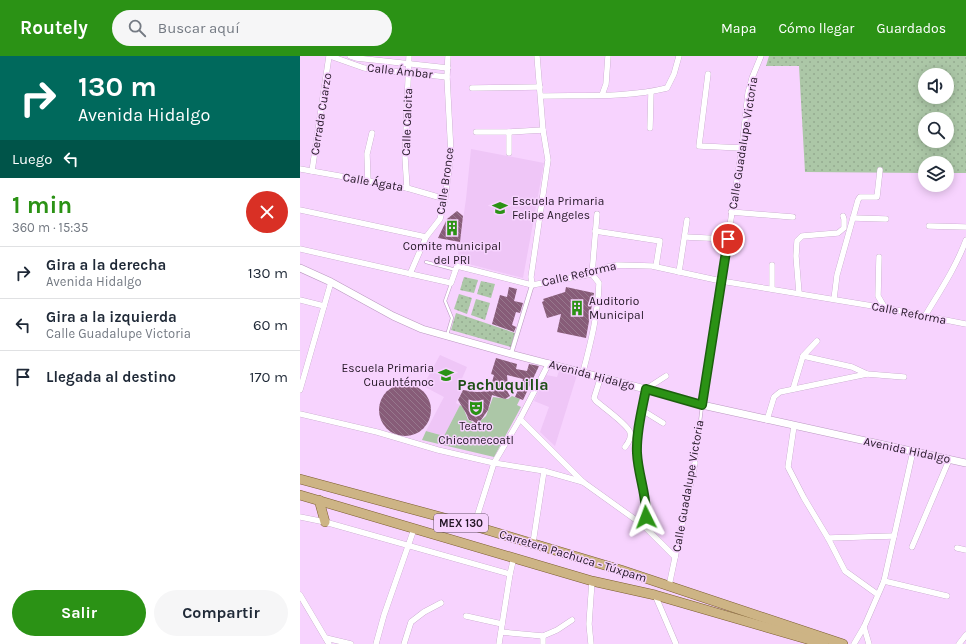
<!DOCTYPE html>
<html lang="es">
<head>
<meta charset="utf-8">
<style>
	:root { --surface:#fff; --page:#f6f6f7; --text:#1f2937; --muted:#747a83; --line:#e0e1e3; --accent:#2b9215 }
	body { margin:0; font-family:Karla,sans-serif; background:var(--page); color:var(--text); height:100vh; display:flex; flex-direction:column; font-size:15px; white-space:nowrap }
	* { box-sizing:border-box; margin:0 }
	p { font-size:13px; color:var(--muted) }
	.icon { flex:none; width:22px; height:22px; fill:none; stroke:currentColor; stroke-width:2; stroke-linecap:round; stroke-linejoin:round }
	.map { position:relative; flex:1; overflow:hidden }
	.details { display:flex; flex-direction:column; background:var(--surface); width:300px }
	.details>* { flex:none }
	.hud { background:#00695c; color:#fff; overflow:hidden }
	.buttons { position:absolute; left:618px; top:12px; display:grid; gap:8px }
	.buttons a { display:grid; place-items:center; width:36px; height:36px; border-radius:50%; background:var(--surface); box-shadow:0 2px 10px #0003; font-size:20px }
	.pin { position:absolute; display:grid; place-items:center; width:34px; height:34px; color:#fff; margin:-17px; border:2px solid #fff; border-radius:50%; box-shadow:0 1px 4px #0007 }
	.me { position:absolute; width:44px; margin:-22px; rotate:357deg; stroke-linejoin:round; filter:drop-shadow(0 0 3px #0008) }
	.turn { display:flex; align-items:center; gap:14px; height:84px; padding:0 12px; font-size:18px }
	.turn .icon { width:52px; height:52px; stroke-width:2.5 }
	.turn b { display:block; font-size:28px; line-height:34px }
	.then { display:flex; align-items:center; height:38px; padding:0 12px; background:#0003; gap:8px; font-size:15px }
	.round { display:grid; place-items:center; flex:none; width:42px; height:42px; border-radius:21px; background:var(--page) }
	.overview { display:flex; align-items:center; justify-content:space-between; height:68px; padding:0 12px }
	h1 { font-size:24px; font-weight:700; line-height:30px; color:var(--accent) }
	.action { display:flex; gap:8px; margin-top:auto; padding:8px 12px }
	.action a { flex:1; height:46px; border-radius:24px; background:var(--accent); color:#fff; font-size:16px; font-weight:700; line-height:46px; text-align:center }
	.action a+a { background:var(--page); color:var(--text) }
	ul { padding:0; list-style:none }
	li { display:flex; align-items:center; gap:12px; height:52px; padding:0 12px; border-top:1px solid var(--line) }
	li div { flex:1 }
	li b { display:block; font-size:15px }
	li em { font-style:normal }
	header { display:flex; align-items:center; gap:24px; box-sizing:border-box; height:56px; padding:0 20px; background:var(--accent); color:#fff }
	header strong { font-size:19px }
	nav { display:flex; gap:22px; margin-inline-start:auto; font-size:14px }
	.search { width:280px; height:36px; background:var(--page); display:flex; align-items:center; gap:10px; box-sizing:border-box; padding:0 14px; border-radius:22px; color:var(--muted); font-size:15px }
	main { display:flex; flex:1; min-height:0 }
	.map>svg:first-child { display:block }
	.built { fill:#efc6f7 }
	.grass { fill:url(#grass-dots); fill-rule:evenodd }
	.park { fill:#acc7a7 }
	.building { fill:url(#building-back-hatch) }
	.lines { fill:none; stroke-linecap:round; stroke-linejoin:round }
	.service-casing { stroke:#ba98c0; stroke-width:3.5 }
	.pedestrian-casing { stroke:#ba98c0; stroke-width:5 }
	.minor-casing { stroke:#ba98c0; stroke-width:6 }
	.tertiary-casing { stroke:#ba98c0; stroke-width:8 }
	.primary-casing { stroke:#7b5c2e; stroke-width:10 }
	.service { stroke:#fff; stroke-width:2.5 }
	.pedestrian { stroke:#fff; stroke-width:4 }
	.minor { stroke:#fff; stroke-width:5.5 }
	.tertiary { stroke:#fff; stroke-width:7 }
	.primary { stroke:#cdb485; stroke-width:9 }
	.route-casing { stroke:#1c5f0e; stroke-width:10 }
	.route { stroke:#2b9215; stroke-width:7 }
	.labels { text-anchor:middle; stroke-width:3; stroke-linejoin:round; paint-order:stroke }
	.shield { fill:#f7d3fe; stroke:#634f66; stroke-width:1 }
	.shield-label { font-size:11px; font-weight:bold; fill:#231625 }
	.street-label { font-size:12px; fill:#231625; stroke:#f7d3fe }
	.poi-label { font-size:12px; fill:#231625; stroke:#f7d3fe; text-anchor:start }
	.district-label { font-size:16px; font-weight:bold; fill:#1f4f17; stroke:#f7d3fe }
</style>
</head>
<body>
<header>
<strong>Routely</strong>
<div class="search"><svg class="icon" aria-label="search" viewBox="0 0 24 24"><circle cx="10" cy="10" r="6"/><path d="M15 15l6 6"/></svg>Buscar aquí</div>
<nav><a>Mapa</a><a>Cómo llegar</a><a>Guardados</a></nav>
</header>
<main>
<section class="details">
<div class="hud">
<div class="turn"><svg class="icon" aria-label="right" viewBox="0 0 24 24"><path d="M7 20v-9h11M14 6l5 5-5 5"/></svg><div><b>130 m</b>Avenida Hidalgo</div></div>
<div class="then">Luego<svg class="icon" aria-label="left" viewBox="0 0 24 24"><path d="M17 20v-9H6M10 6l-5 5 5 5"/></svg></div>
</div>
<div class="overview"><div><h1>1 min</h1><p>360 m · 15:35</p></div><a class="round" style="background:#d93025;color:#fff"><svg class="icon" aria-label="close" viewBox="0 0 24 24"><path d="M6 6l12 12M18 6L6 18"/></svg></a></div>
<ul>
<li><svg class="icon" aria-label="right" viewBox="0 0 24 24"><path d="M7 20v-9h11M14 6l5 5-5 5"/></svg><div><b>Gira a la derecha</b><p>Avenida Hidalgo</p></div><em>130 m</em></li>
<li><svg class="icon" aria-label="left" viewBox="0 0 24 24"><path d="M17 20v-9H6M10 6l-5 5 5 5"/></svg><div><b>Gira a la izquierda</b><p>Calle Guadalupe Victoria</p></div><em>60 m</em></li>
<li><svg class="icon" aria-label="arrive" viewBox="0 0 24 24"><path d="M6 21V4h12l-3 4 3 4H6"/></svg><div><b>Llegada al destino</b></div><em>170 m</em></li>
</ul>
<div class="action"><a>Salir</a><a>Compartir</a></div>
</section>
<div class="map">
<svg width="666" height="588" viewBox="0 0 666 588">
	<defs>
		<pattern id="grass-dots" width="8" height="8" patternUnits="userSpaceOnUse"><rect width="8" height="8" fill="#acc7a7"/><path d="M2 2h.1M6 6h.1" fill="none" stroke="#94aa90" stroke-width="1.8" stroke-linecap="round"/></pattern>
		<pattern id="building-back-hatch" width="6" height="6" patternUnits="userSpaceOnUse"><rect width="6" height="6" fill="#875c78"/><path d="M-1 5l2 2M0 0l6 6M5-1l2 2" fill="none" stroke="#97788d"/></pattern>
	</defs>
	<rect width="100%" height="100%" fill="#f7d3fe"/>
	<!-- built -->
	<g class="built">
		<path d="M171,93L244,107L223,222L157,205L166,143Z"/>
		<path d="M140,299L167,311L160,327L164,329L156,347L160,349L144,380L126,375L144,341L123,330Z"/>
		<path d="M259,315L277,319L255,390L240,376L249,351L234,345L246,319L257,321Z"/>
	</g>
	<!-- grass -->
	<g class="grass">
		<path d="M469,0H666V117H647V107H625V117L505,116L499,10H466ZM625,19H647V41H625ZM625,63H647V85H625Z"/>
		<path d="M164,221L178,224L174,237L160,234Z"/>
		<path d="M181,225L195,228L191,242L177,238Z"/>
		<path d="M159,238L172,242L167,258L154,253Z"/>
		<path d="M176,243L190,247L185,264L171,259Z"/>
		<path d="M156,257L215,277L211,291L151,274Z"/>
	</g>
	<!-- park -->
	<g class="park">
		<circle cx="105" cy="354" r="19"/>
		<path d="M212,340L220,343L217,349L221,351L194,401L122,384L126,375L144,380L160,349L163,351L168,364L177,368L186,360L193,341L208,343Z"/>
	</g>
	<!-- building -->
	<g class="building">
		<path d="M157,155L163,160L160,186L138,182L147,163Z"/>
		<path d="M209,231L217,233L214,245L223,247L220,257L216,256L212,269L216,271L214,276L192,268L200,239L207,241Z"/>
		<path d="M266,231L294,237L286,282L257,276L261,258L247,262L242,246L244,245L243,243L265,236Z"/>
		<path d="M196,302L217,308L216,313L227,315L229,308L239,310L223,344L215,341L223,323L207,319L208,331L206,333L210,340L205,343L192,339L188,354L181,364L177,368L173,365L169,364L166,357L158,344L163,334L177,336L191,335V330L194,319L191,318Z"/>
		<circle cx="105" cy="354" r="26"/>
	</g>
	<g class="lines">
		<!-- service casing -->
		<g class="service-casing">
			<g id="service">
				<path d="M126,206L156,214"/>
				<path d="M147,279L152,262L145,245L151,228"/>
				<path d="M395,406L402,350"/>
			</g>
		</g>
		<!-- pedestrian casing -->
		<g class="pedestrian-casing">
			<path id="pedestrian" d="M211,298L232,229"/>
		</g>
		<!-- minor casing -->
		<g class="minor-casing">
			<g id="minor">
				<path d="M30,0L64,12L147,21"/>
				<path d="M50,0L56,2L148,12"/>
				<path d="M408,18L399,90L442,92"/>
				<path d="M172,32L240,31"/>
				<path d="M302,39L306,28L308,0"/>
				<path d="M241,40C282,39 327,42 367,32L374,18L379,0"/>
				<path d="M350,72L351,36"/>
				<path d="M176,76H209L243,74"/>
				<path d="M209,97V76"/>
				<path d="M0,113L107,132L145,143"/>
				<path d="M12,115L29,0"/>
				<path d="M68,126L67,98L72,77"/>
				<path d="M107,132L105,101L109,0"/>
				<path d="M0,154L126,181"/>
				<path d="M431,156L493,161"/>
				<path d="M553,162L586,163"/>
				<path d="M629,170L666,171"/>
				<path d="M295,175L360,185L356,210"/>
				<path d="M385,181L428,183"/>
				<path d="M0,193L151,227L157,210L232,229L292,218L307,211L317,209L352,210L421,225L585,252L666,268"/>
				<path d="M579,201L578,240L585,252"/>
				<path d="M379,216L387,164"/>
				<path d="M110,218L126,181L140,163L145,143L151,98L147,21L148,0"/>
				<path d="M232,229L231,221L248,104L243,74L237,0"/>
				<path d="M472,233V209"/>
				<path d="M499,237L496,200L497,185L502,180L538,177L544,172V163L543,160"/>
				<path d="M534,243L537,219L558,144L560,141H577L580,114"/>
				<path d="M0,244L24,250"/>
				<path d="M625,260C640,235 656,211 666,184"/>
				<path d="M503,300L552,311L567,318L604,321"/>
				<path d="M283,316C291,286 298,258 299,227L292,218L297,158"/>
				<path d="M301,320L294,342L296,345C303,351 327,368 330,376C332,381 329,386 325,391"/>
				<path d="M493,333L503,300L517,285"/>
				<path d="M0,334L31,226"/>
				<path d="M402,349L442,92L448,37L452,22L461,0"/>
				<path d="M342,354L363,367"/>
				<path d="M0,358L77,376L138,394L194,407L244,415L283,426"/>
				<path d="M220,363L283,426L343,469L375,501"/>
				<path d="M467,364L474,341L480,336L567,318"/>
				<path d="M494,370L488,411L504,442L528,482L545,515L577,538"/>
				<path d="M0,461L25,466L210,518"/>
				<path d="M343,469C352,445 338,422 337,397C336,376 342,354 346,333L366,320"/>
				<path d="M174,470L194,407L220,363L249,307"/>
				<path d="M528,482L594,480"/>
				<path d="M233,487L244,415"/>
				<path d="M612,491L649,404"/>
				<path d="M657,492L666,494"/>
				<path d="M584,525L647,540"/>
				<path d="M369,530L395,407"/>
				<path d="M0,539L29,588"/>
				<path d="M355,539L376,588"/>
				<path d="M166,560L202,568"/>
				<path d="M564,571L569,588"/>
				<path d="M201,576L243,580L257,574L272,564"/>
				<path d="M26,582L51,588"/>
				<path d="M76,588L84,559L114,473"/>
				<path d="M104,588L111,566L124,556L141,547"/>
				<path d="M199,588L210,518L214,501"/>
				<path d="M243,588V580"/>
				<path d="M291,588L289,568L292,525"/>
				<path d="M554,588L564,571L584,525L613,395"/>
				<path d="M659,588L666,579"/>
			</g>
		</g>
		<!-- tertiary casing -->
		<g class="tertiary-casing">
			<path id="tertiary" d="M0,212L31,226L93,260L122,273L211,298L353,335L402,349L666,407"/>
		</g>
		<!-- primary casing -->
		<g class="primary-casing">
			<g id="primary">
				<path d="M0,423L174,470L321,514L543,588"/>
				<path d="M0,439L292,525L355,539L524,588"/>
				<path d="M19,444L25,466"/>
			</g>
		</g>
		<!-- service -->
		<use href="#service" class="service"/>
		<!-- pedestrian -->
		<use href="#pedestrian" class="pedestrian"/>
		<!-- minor -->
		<use href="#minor" class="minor"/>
		<!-- tertiary -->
		<use href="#tertiary" class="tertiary"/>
		<!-- primary -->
		<use href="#primary" class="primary"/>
	</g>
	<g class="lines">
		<!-- route casing -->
		<g class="route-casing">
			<path id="route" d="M346,461C347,439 338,419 337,397C336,376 342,354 346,333L402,349L428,183"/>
		</g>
		<!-- route -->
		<use href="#route" class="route"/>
	</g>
	<!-- icons -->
	<defs>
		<g id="school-bare" transform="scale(1.2)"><path d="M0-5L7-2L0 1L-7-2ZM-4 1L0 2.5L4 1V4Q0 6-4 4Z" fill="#2b9215" stroke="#f7d3fe" stroke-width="2.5" paint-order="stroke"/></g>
		<g id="building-bare" transform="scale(1.2)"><path d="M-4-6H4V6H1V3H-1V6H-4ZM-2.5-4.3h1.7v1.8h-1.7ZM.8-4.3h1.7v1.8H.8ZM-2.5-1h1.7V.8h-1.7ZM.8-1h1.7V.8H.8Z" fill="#2b9215" stroke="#f7d3fe" stroke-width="2.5" paint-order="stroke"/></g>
		<g id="theatre-bare" transform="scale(1.2)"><path d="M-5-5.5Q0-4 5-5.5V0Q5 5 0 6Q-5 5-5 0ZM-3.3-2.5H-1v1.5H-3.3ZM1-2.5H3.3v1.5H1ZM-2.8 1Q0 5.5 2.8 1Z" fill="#2b9215" stroke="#f7d3fe" stroke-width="2.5" paint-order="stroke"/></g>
	</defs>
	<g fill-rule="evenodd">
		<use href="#school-bare" x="200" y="152"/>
		<use href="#building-bare" x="152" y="172"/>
		<use href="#building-bare" x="277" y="252"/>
		<use href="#school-bare" x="146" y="319"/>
		<use href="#theatre-bare" x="176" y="352"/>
	</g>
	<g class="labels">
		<!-- shield labels -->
		<rect class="shield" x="134" y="458" width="54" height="18" rx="3"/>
		<g class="shield-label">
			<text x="161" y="471">MEX 130</text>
		</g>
		<!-- street labels -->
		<g class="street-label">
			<text transform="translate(100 15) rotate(6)" y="4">Calle Ámbar</text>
			<text transform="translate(21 58) rotate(-81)" y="4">Cerrada Cuarzo</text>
			<text transform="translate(107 66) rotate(-88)" y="4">Calle Calcita</text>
			<text transform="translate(443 87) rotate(-81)" y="4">Calle Guadalupe Victoria</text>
			<text transform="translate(145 125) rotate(-82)" y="4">Calle Bronce</text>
			<text transform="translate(73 126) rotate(10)" y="4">Calle Ágata</text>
			<text transform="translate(279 218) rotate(-13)" y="4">Calle Reforma</text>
			<text transform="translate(609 257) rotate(11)" y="4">Calle Reforma</text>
			<text transform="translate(292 319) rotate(15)" y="4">Avenida Hidalgo</text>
			<text transform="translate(607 394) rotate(12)" y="4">Avenida Hidalgo</text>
			<text transform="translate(388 430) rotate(-80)" y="4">Calle Guadalupe Victoria</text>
			<text transform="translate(273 500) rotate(17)" y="4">Carretera Pachuca - Túxpam</text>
		</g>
		<!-- poi labels -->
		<g class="poi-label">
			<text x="212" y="149">Escuela Primaria<tspan x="212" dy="14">Felipe Angeles</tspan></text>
			<text x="152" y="194" text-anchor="middle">Comite municipal<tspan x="152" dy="14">del PRI</tspan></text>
			<text x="289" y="249">Auditorio<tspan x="289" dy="14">Municipal</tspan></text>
			<text x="134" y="316" text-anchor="end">Escuela Primaria<tspan x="134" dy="14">Cuauhtémoc</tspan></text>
			<text x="176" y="374" text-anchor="middle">Teatro<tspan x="176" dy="14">Chicomecoatl</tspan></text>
		</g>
		<!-- district labels -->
		<g class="district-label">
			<text x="203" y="334">Pachuquilla</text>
		</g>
	</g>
</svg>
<div class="buttons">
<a><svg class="icon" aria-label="sound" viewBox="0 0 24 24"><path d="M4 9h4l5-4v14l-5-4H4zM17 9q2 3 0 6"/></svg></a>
<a><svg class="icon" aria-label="search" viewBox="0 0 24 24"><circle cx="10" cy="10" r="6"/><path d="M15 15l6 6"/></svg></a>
<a><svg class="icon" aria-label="layers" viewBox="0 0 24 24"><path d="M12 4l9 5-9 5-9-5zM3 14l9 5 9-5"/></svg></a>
</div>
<div class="pin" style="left:428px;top:183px;background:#d93025"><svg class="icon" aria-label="arrive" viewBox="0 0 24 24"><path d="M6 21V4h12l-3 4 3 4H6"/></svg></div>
<svg class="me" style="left:346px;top:461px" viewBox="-20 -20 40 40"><path d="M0-17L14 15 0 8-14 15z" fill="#2b9215" stroke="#fff" stroke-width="4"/></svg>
</div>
</main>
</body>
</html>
